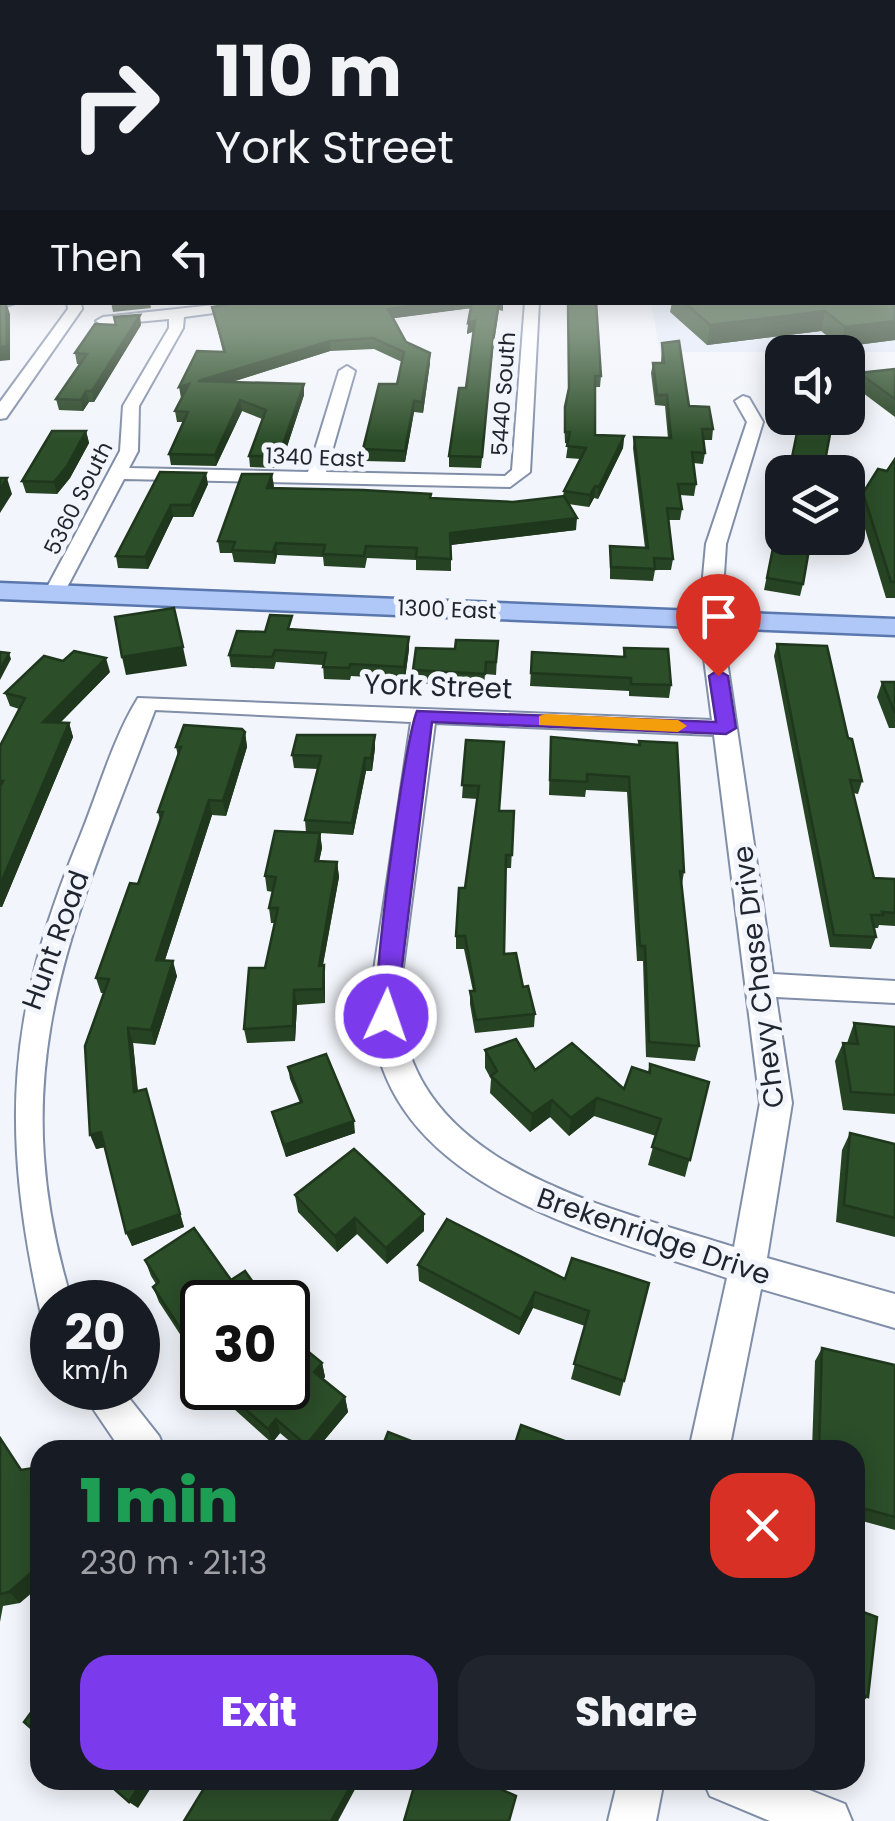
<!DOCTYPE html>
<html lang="en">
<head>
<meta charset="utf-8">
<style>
	:root { --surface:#171b24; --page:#20242c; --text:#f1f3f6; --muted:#9ea1a6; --accent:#7c3aed }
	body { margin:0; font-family:Poppins,sans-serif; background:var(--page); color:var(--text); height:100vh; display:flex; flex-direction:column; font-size:38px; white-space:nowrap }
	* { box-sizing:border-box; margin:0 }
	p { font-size:32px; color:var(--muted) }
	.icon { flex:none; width:55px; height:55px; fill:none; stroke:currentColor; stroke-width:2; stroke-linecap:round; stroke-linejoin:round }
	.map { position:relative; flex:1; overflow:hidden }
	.details { position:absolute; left:30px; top:1440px; width:835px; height:350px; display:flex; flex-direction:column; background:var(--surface); border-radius:30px; box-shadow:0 5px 25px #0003 }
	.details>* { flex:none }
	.guide { position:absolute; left:0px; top:0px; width:895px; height:305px; box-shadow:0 5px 25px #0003; background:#171b24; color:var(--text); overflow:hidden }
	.fabs { position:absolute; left:765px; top:335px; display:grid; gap:20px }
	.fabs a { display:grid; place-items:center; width:100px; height:100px; border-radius:20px; background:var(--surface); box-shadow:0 5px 25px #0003; font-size:50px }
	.speed { position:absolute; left:30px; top:1280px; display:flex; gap:20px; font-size:50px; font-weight:700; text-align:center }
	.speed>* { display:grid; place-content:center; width:130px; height:130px; border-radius:50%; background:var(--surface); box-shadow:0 5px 25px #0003; line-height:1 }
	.speed small { font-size:25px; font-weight:400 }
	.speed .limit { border:5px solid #111; border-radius:15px; background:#fff; color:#111 }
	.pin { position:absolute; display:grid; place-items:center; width:85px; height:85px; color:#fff; margin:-102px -42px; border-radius:50% 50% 50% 0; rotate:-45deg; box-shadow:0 0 10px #0007 }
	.pin .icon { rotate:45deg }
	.me { position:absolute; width:110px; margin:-55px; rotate:3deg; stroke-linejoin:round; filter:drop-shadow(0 0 8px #0008) }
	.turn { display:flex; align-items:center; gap:35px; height:210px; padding:0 50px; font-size:45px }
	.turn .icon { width:130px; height:130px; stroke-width:2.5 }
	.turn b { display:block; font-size:70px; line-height:85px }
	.then { display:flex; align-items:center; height:95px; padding:0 50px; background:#0003; gap:20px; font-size:38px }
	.round { display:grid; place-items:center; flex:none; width:105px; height:105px; border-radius:30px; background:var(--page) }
	.overview { display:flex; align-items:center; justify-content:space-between; height:170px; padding:0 50px }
	h1 { font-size:60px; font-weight:800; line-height:75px; color:#1e9e55 }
	.cta { display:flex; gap:20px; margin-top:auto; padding:20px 50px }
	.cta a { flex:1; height:115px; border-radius:30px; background:var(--accent); color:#fff; font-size:40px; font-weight:800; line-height:115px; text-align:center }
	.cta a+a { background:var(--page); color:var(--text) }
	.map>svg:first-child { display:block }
	.built { fill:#e3ebf9 }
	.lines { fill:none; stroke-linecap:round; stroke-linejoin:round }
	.minor-casing { stroke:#808ea8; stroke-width:4 }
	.major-casing { stroke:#5b78ae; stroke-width:5 }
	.minor { fill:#fff; fill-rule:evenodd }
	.major { fill:#b0c8f8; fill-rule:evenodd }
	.wall { fill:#264323 }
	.shaded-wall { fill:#1f371d }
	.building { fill:#2c4e29; stroke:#1f371d; stroke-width:2.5 }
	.route { fill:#7c3aed; stroke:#51269a; stroke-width:2.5 }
	.slow { fill:#f59e0b }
	.labels { text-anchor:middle; stroke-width:10; stroke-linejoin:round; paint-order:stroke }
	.far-street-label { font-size:22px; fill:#1f252f; stroke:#f2f5fb }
	.street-label { font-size:28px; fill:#1f252f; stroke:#f2f5fb }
</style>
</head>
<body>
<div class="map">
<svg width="895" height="1821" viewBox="0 0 895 1821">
	<rect width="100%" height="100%" fill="#f2f5fb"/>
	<!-- built -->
	<path class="built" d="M892,206L895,352H660L651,303L892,302Z"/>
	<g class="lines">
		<!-- minor casing -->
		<g class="minor-casing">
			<g id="minor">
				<rect x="0" y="250" width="2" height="8"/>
				<path d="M2,299V302H18L0,308Z"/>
				<path d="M67,302H81L82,309L6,418L0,419V402L68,309Z"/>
				<path d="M241,302H295L184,317L183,328L139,406L138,451L129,468L308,472L339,371L347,366L355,371L326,472L505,476L512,470L525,302H539L530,472L510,487L124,479L64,593L54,599L47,597L44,593L120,451L123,406L169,328V319L103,325L96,321L103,317Z"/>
				<path d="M743,396L749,398L763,422L726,544L721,620L773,974L895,981V1003L776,997L792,1103L767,1258L895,1294V1328L761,1289L729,1450H689L727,1278C585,1230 364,1182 371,990L411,722L155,710C73,926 0,1068 72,1302H52V1319L41,1314C0,1128 7,1013 79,839C98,793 112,740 138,698L712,720L699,620L706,544L747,422L735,401ZM435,723L714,735L760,1103L734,1247C603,1205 398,1165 400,990Z"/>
				<path d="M79,1388H121L159,1436L165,1450H121Z"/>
				<path d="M618,1780H664L656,1821H608Z"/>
				<path d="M703,1780H784L845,1804L852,1821H770L710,1796Z"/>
			</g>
		</g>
		<!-- major casing -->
		<g class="major-casing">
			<g id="major">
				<path d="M895,193V203H892V194Z"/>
				<rect x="0" y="266" width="2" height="10"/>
				<path d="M0,583L895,619V635L0,599Z"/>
			</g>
		</g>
		<!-- minor -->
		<use href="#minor" class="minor"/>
		<!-- major -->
		<use href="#major" class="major"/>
	</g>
	<!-- wall -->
	<g class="wall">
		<path d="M895,247V340L841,347L821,331L707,345L670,312L672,302H892Z"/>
		<path d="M243,302H503V311L499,310L493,350L481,468L449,467V456L466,388L474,331L467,334L471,308L393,318L406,342L430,363L423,413L414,412L405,462L364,461L363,449L397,384L402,362L374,349L330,351L232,382L304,384V395L280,468L250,467L249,456L262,419L242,411L216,466L171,465L169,454L183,422H177L175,411L223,352L212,307Z"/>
		<path d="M568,302L601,376L600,387H595V435L624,436L623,448L598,499L594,498L589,507L568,504L576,530L451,545V571L416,570V560L367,558L365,568L324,566L323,557L277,555L275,564L234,562L232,553H220L218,541L274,486L273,489L513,502L563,496L564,491L581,459L566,458L568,444L565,443L564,418L568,392Z"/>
		<path d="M141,325L94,402H89L83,411L59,410L56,399L80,364H77L75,353Z"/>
		<path d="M662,343L689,406L713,429L712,440H703L705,453L703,464L693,463L696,484L694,496L680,495L682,509L680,520H668L673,559L671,570H655L653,581L610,579V546L645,548L633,448L634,437L668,438L665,406L655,405L651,373L653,363H661Z"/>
		<path d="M895,369V417L855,387L859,373Z"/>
		<path d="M86,431L89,443L70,478L57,494L26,493L22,481Z"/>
		<path d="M895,459V598H886L859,509L863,493L887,471Z"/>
		<path d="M160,472L208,484L193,517H173L148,569L118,568L116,556Z"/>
		<path d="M782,502L803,584L800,596L764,590Z"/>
		<path d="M293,628V629L409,649L405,679L351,676L350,680L324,679L323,665L276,662L274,669L231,667L229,655L265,632Z"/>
		<path d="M498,641L496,675L485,674L484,687L413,683V670L455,649Z"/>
		<path d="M777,644L848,738L862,781L858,794L853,793L874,878L895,879V926L879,925L878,928H874L876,937L871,949L830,947L774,656Z"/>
		<path d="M624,648L671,685L669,698L629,696V691L530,686L532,652L623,657Z"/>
		<path d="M110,672L60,723H69L73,737L2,907H0V746L19,709L10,706L5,693Z"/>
		<path d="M882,682H895V728H889L877,697Z"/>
		<path d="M245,732L247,747L226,816L212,815L165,960L177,976L155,1045L133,1043L138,1091L184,1227L132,1246L104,1147L96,1149L104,993H101L96,978L138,884L160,820L158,812L178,756L176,747Z"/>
		<path d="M375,735V748L372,771H366L353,835L320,833L322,848L319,861L337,862L339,877L323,965L325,980V1003L297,1005L295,1041L247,1043L244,1029L265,968L275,923H271L269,908L273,892L267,891L265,876L306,833L305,820L318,769L294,768L292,755Z"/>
		<path d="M466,740L499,811H514L511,868H506L504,954L523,987L535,1014L534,1027L475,1033L470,1004V991H473L464,949H456V936L465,888L478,799L462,798Z"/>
		<path d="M639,745L684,872L682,884L699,1046L695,1061L646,1057L643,961H637L627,792L586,790L585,797L549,795L550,753Z"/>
		<path d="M854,1023L895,1027V1114L843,1110L835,1061L843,1043H847Z"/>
		<path d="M485,1050L535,1070L624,1089L648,1072L650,1064L709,1082L685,1177L648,1165L656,1136L594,1116L569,1136L550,1117L530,1132L490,1093L491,1079L485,1068Z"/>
		<path d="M288,1067L355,1133L286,1157L275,1124L272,1112L300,1103L290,1079Z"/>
		<path d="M850,1133L895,1144V1237L836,1222L842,1150Z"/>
		<path d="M295,1195L424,1231L387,1264L357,1234L337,1252L298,1212Z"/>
		<path d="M145,1260L231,1280L202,1302V1368L159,1302L153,1287L156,1284L151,1276Z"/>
		<path d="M418,1265L565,1279L649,1283L620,1396L571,1379L585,1326L533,1308L519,1335L419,1281Z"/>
		<path d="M822,1348L895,1365V1530L855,1519V1450H812L815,1361Z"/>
		<path d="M322,1363L325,1377L323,1379L345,1397L348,1412L316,1450H300L280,1433L272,1443L224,1400L216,1388H288Z"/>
		<path d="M0,1438L8,1449L20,1603L3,1606L0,1622Z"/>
		<path d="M855,1609L868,1697L858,1705L855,1703Z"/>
	</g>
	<!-- shaded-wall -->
	<g class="shaded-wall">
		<path d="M6,302L10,314V360L0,361V347Z"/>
		<path d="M111,302H150L151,308L113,312Z"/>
		<path d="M437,302H473L472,308L388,319V309Z"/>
		<path d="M825,311L821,331L707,345L710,325Z"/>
		<path d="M140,315L141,325L94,402L92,391Z"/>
		<path d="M475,321V331L467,334L468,323Z"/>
		<path d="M895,321V340L841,347L845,327Z"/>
		<path d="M330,341V351L200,392L198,381Z"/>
		<path d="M430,353V363L423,413L422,402Z"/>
		<path d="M189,384L181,398L179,387Z"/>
		<path d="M304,384V395L280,468L279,456Z"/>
		<path d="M86,391L89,402L83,411L81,400Z"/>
		<path d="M240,400L242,411L216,466L215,455Z"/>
		<path d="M414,401V412L405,462V451Z"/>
		<path d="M86,431L89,443L70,478L57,494L54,482Z"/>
		<path d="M624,436L623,448L598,499L599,487Z"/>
		<path d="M206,473L208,484L193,517L191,505Z"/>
		<path d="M272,474L274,486L268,500L267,488Z"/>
		<path d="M7,478L12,494L0,513V489Z"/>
		<path d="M595,486L594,498L589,507L590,495Z"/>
		<path d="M171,505L173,517L148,569L145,557Z"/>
		<path d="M577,518L576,530L450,545V533Z"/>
		<path d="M276,543L277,555L275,564L273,552Z"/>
		<path d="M409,637V649L405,679L404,667Z"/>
		<path d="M183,647L187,666L126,675L122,657Z"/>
		<path d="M9,653L11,659L0,680V670Z"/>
		<path d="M106,658L110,672L47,736L43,722Z"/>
		<path d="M69,723L73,737L2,907L0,903V885Z"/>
		<path d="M245,732L247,747L226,816L223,801Z"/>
		<path d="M375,735V748L372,771L371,758Z"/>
		<path d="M365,758L366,771L353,835L352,823Z"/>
		<path d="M209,800L212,815L160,975L156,960Z"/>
		<path d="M320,833L322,848L316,876L315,861Z"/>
		<path d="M337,862L339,877L320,980L319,966Z"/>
		<path d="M173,961L177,976L155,1045L151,1030Z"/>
		<path d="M324,965L325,980V1003L323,989Z"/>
		<path d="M294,990L297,1005L295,1041L293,1026Z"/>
		<path d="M128,1028L133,1043L139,1106L134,1092Z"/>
		<path d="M597,1098L594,1116L569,1136L571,1118Z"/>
		<path d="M552,1100L550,1117L530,1132L532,1114Z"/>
		<path d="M150,1104L184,1227L132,1246L126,1233Z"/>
		<path d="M354,1121L355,1133L286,1157L284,1145Z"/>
		<path d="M101,1132L106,1147L96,1149L90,1135Z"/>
		<path d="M424,1214V1231L387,1264L386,1248Z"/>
		<path d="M355,1218L357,1234L337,1252L335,1236Z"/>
		<path d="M535,1292L533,1308L519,1335L521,1319Z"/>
		<path d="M322,1363L325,1377L317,1386L314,1372Z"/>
		<path d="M345,1397L348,1412L316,1450H307L306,1445Z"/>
		<path d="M276,1419L280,1433L272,1443L268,1429Z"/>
		<path d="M40,1565V1586L20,1603L9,1592Z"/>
		<path d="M143,1780H156L138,1808L129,1802Z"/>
		<path d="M354,1780H360L338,1821H331Z"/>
	</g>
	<!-- building -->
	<g class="building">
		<rect x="0" y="186" width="2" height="48"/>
		<path d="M895,247V321L845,327L825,311L710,325L684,302H892V248Z"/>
		<path d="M2,301L6,302L7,346L0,347V302Z"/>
		<path d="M243,302H437L388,309L406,342L430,353L422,402L414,401L405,451L363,449L379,384H397L404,352L373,338L330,341L198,381L304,384L279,456H249L266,410L240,400L215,455L169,454L188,412L175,411L189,384L179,387L197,351L225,352L212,307Z"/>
		<path d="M472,302H499L493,340L482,457L449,456L459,388H466L475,321L468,323Z"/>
		<path d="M568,302H596L601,376H595V435L624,436L599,487L595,486L590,495L564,491L586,448L567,446L570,432H565V407L569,388Z"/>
		<path d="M140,315L92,391H86L81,400L56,399L87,354L75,353L95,324L116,325L114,317Z"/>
		<path d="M679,341L689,406L709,407L713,429H702L705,453L692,452L696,484H678L682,509L667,508L673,559L654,558L655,569L611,567L610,546L648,548L634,437L671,438L667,395H657L653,363H664L662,343Z"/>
		<path d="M895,369V399L859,373Z"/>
		<path d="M800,418H833L823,472H789Z"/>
		<path d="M52,431H86L67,466L54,482L22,481Z"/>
		<path d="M895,459V582H891L863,493L878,469L887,471Z"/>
		<path d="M160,472L206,473L191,505H171L145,557L116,556Z"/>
		<path d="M242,474H272L267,488L363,490L431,494L430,498L513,502L564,496L577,518L450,533L451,559L416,557L417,548L366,546L364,556L323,554L325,545L276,543L273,552L232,550L235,542L218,541Z"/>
		<path d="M0,478H7L0,489Z"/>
		<path d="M782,503V538H811L803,584L767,578Z"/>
		<path d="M174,608L183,647L122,657L115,617Z"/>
		<path d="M270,615L292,616L288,629L409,637L404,667L350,664L349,668L323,667L326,653L275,650L272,657L229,655L237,631L265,632Z"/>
		<path d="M456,640L498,641L496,662H486L485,674L413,670L416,648L455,649Z"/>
		<path d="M777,644L827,646L848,738L852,739L862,781L850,780L874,878L895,879V913L882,912L883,915H871L876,937L834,935Z"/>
		<path d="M624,648L668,649L671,685L631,684V678L531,673L532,652L625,657Z"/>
		<path d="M74,651L106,658L43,722L69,723L0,885V786L3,781H0V746L25,698L5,693L44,656L63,661Z"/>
		<path d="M0,652L9,653L0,670Z"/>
		<path d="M882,682H895V713Z"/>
		<path d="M184,725L242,729L245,732L223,801L209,800L156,960L173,961L151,1030L128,1028L134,1092L146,1089L180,1214L126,1233L101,1132L90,1135L85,1046L109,979L96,978L130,883L138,884L163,812H158L181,747H176Z"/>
		<path d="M297,735H375L371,758H365L352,823L305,820L321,756L292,755Z"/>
		<path d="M551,737L640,745L639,741L677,743L684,872L680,871L699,1046L649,1042L645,946H640L629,777L587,774V782L550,780Z"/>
		<path d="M466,740L504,742L499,811H514L512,855H506L504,954L516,953L523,987L528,986L535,1014L476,1020L470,991H475L465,936H456L459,888H465L479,786L462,785Z"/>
		<path d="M275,831L320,833L315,861L337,862L319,966L324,965L323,989L294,990L293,1026L244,1029L249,968H265L278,908H269L276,877L265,876Z"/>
		<path d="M854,1023L895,1027V1095L851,1092L843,1043L858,1044Z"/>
		<path d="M516,1039L535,1070L572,1043L624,1089L632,1067L650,1073V1064L709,1082L690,1160L652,1147L661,1119L597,1098L571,1118L552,1100L532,1114L491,1076L497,1071L485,1050Z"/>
		<path d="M326,1054L354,1121L284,1145L272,1112L302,1102L288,1067Z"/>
		<path d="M850,1133L895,1144V1218L844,1205Z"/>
		<path d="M354,1149L424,1214L386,1248L355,1218L335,1236L295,1195Z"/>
		<path d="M447,1219L565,1279L572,1258L649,1283L624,1381L574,1364L589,1311L535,1292L521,1319L418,1265Z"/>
		<path d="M194,1228L231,1280L245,1271L265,1299L260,1302H202V1361L153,1287L159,1282L145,1260Z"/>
		<path d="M288,1335L322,1363L314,1372L345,1397L306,1445L276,1419L268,1429L221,1388H288Z"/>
		<path d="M822,1348L895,1365V1517L855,1506V1450H819Z"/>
		<path d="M521,1425L589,1450H513Z"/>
		<path d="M388,1432L434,1450H381Z"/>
		<path d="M0,1438L21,1470L40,1467V1565L9,1592L0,1594Z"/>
		<path d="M855,1609L877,1617L868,1697L855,1692Z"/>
		<path d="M40,1700V1736L24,1722Z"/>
		<path d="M104,1780H143L129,1802Z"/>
		<path d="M209,1780H354L331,1821H184Z"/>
		<path d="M416,1780H480L516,1796L509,1821H404Z"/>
	</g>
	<!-- sky -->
	<linearGradient id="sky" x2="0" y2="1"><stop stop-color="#81acdd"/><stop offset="0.42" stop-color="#f9fafd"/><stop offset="1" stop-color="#f9fafd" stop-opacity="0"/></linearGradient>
	<rect width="895" height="441" fill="url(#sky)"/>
	<!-- route -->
	<path class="route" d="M718,670L728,676L736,728L726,734L432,722L395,1023H378C368,1004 405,737 417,711L716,722L709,676Z"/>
	<!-- slow -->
	<path class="slow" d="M546,714L678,720L687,726L678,732L539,725V716Z"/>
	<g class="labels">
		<!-- far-street labels -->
		<g class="far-street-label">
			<text transform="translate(503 394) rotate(-86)" y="8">5440 South</text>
			<text transform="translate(315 457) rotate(2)" y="8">1340 East</text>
			<text transform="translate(78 498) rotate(-63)" y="8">5360 South</text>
			<text transform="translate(447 609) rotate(2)" y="8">1300 East</text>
		</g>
		<!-- street labels -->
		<g class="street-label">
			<text transform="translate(438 686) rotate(2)" y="10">York Street</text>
			<text transform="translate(55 940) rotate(-70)" y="10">Hunt Road</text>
			<text transform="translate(758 977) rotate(-97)" y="10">Chevy Chase Drive</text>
			<text transform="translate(654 1236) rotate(19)" y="10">Brekenridge Drive</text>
		</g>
	</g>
</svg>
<div class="fabs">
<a><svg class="icon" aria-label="sound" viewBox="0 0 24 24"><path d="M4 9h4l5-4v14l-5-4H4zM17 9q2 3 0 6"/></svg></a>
<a><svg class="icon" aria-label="layers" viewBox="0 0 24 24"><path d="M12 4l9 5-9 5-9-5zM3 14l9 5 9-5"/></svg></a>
</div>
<div class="speed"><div>20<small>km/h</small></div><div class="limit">30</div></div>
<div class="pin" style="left:718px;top:676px;background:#d93025"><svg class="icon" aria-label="arrive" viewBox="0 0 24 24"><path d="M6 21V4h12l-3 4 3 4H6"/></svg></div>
<svg class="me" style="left:386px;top:1016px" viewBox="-20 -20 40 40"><circle r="17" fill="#7c3aed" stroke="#fff" stroke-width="3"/><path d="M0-11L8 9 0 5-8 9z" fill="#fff"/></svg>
<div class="guide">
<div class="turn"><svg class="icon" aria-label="right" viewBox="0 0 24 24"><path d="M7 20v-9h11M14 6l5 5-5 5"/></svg><div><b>110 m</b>York Street</div></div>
<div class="then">Then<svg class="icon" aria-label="left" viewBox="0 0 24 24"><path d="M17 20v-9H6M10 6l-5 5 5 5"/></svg></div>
</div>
<section class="details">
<div class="overview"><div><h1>1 min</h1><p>230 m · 21:13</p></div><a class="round" style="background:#d93025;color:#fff"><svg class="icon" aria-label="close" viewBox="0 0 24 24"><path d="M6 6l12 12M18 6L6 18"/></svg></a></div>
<div class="cta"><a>Exit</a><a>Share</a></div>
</section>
</div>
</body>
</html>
